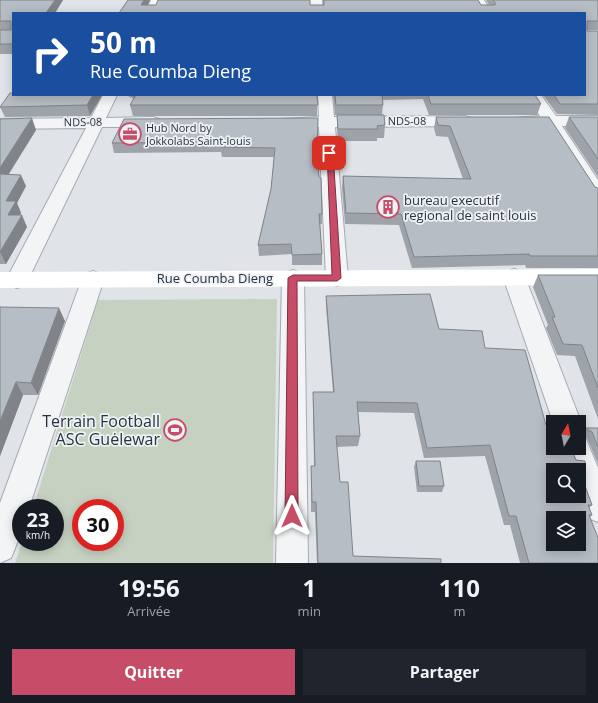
<!DOCTYPE html>
<html lang="fr">
<head>
<meta charset="utf-8">
<style>
	:root { --surface:#171b24; --page:#20242c; --text:#f1f3f6; --muted:#9ea1a6; --accent:#c64c68 }
	body { margin:0; font-family:"Open Sans",sans-serif; background:var(--page); color:var(--text); height:100vh; display:flex; flex-direction:column; font-size:15px; white-space:nowrap }
	* { box-sizing:border-box; margin:0 }
	p { font-size:13px; color:var(--muted) }
	.icon { flex:none; width:22px; height:22px; fill:none; stroke:currentColor; stroke-width:2; stroke-linecap:round; stroke-linejoin:round }
	.map { position:relative; height:563px; overflow:hidden }
	.side { display:flex; flex-direction:column; background:var(--surface); flex:1 }
	.side>* { flex:none }
	.banner { position:absolute; left:12px; top:12px; width:574px; height:84px; border-radius:0px; box-shadow:0 2px 10px #0003; background:#1a4fa0; color:#fff; overflow:hidden }
	.needle { width:26px; rotate:10deg }
	.tools { position:absolute; left:546px; top:415px; display:grid; gap:8px }
	.tools a { display:grid; place-items:center; width:40px; height:40px; border-radius:0px; background:var(--surface); box-shadow:0 2px 10px #0003; font-size:20px }
	.speed { position:absolute; left:12px; top:499px; display:flex; gap:8px; font-size:20px; font-weight:700; text-align:center }
	.speed>* { display:grid; place-content:center; width:52px; height:52px; border-radius:50%; background:var(--surface); box-shadow:0 2px 10px #0003; line-height:1 }
	.speed small { font-size:10px; font-weight:400 }
	.speed .limit { border:6px solid #d22; background:#fff; color:#111 }
	.pin { position:absolute; display:grid; place-items:center; width:34px; height:34px; color:#fff; margin:-17px; border-radius:8px; box-shadow:0 2px 6px #0006 }
	.me { position:absolute; width:44px; margin:-22px; rotate:0deg; stroke-linejoin:round; filter:drop-shadow(0 0 3px #0008) }
	.turn { display:flex; align-items:center; gap:14px; height:84px; padding:0 12px; font-size:18px }
	.turn .icon { width:52px; height:52px; stroke-width:2.5 }
	.turn b { display:block; font-size:28px; line-height:34px }
	.eta { display:flex; justify-content:space-evenly; align-items:center; height:68px; text-align:center }
	.eta b { font-size:24px; font-weight:700; line-height:28px }
	.cta { display:flex; gap:8px; margin-top:auto; padding:8px 12px }
	.cta a { flex:1; height:46px; border-radius:0px; background:var(--accent); color:#fff; font-size:16px; font-weight:700; line-height:46px; text-align:center }
	.cta a+a { background:var(--page); color:var(--text) }
	.map>svg:first-child { display:block }
	.green { fill:#c7d1c1; fill-rule:evenodd }
	.lines { fill:none; stroke-linecap:round; stroke-linejoin:round }
	.street-casing { stroke:#a5abb2; stroke-width:2 }
	.street { fill:#f2f4f6; fill-rule:evenodd }
	.secondary { fill:#fff; fill-rule:evenodd }
	.wall { fill:#9da3a9 }
	.shaded-wall { fill:#808489 }
	.building { fill:#b7bdc4; stroke:#808489; fill-rule:evenodd }
	.route { fill:#c64c68; stroke:#813144 }
	.labels { text-anchor:middle; stroke-width:3.5; stroke-linejoin:round; paint-order:stroke }
	.far-street-label { font-size:11px; fill:#29333e; stroke:#eff2f5 }
	.far-poi-label { font-size:11px; fill:#29333e; stroke:#eff2f5; text-anchor:start }
	.poi-label { font-size:13px; fill:#29333e; stroke:#eff2f5; text-anchor:start }
	.street-label { font-size:13px; fill:#29333e; stroke:#eff2f5 }
	.near-poi-label { font-size:16px; fill:#29333e; stroke:#eff2f5; text-anchor:end }
</style>
</head>
<body>
<div class="map">
<svg width="598" height="563" viewBox="0 0 598 563">
	<rect width="100%" height="100%" fill="#e0e3e8"/>
	<!-- green -->
	<path class="green" d="M277,299L273,563H15L22,542H55V508H33L98,300ZM81,508H115V542H81Z"/>
	<g class="lines">
		<!-- street casing -->
		<g class="street-casing">
			<g id="street">
				<path d="M151,0H163L156,13H144Z"/>
				<path d="M310,0H322L323,13H311Z"/>
				<path d="M472,0H484L492,13H480Z"/>
				<path d="M103,95H117L106,118L153,117L159,119L161,122L159,125L153,127H102L28,280L25,285L17,288L9,285L6,280L86,128L0,129V119L91,118Z"/>
				<path d="M318,95H332L334,117L465,116L471,118L473,121L471,124L465,126L335,127L348,278L345,283L337,286L329,283L326,278L319,127H287L281,125L279,122L281,119L319,117Z"/>
				<path d="M527,95H541L556,116H598V126H562L598,180V200L591,198L546,126L515,124L513,121L515,118L540,116Z"/>
				<path d="M514,269L522,272L525,277L581,422L579,426V422H553L503,277L506,272Z"/>
				<path d="M293,270L301,273L304,278L308,563H276L282,278L285,273Z"/>
				<path d="M93,271L101,274L104,279L29,508H21C21,530 20,538 11,558L0,563V503L82,279L85,274Z"/>
				<path d="M579,436L586,439L598,468V522L587,518L579,496V470H570L562,448H579Z"/>
			</g>
		</g>
		<!-- street -->
		<use href="#street" class="street"/>
		<!-- secondary -->
		<path class="secondary" d="M598,269V285L0,288V272Z"/>
	</g>
	<!-- wall -->
	<g class="wall">
		<path d="M0,0H63L55,13H13V54H0V30H11H0Z"/>
		<path d="M128,0H150L148,5H323V0H478L481,5H489L486,0H598V30H587V31H598V115L557,114L543,95H585V13H119Z"/>
		<path d="M102,95L90,116L5,117L0,107Z"/>
		<path d="M126,95H317V116H133L130,105L134,99Z"/>
		<path d="M333,95H535L541,104L537,115H429L423,99L382,100L383,105L382,115L385,125L384,138H377V141H338L337,128V115H335Z"/>
		<path d="M436,117L595,187L598,188V268H526L525,265L412,268L399,225L345,224L342,188L343,176L463,179L448,137L436,136L434,128Z"/>
		<path d="M569,117H598V177L565,128Z"/>
		<path d="M0,119L36,130L9,174L26,186L17,203L21,213L20,215L27,227L6,264H0Z"/>
		<path d="M124,119L317,154L322,214V224H320L322,254V265H292V254L259,256L258,245L271,189L274,157H222L221,152L114,153L112,143Z"/>
		<path d="M538,275H598V419L575,356L557,355L546,328L548,325L533,287Z"/>
		<path d="M326,296L439,329L485,348L546,425L585,486L592,505L589,508L592,515L590,517L598,563H520L510,525H504L485,456L424,458L414,413L358,412L360,436L358,446L336,447L340,482L353,556L441,563H317L315,512H311V466H314L313,403V392H333L326,307Z"/>
		<path d="M0,307L65,321L38,395H23L0,456Z"/>
		<path d="M579,424L585,428H598V464L587,438L584,437L579,444Z"/>
		<path d="M416,461L444,486L442,492H417L414,467Z"/>
	</g>
	<!-- shaded-wall -->
	<g class="shaded-wall">
		<path d="M55,0H63L55,13H46Z"/>
		<path d="M144,0H150L144,13L141,5Z"/>
		<path d="M93,95H102L90,116L87,105Z"/>
		<path d="M32,118L36,130L1,186L0,183V168Z"/>
		<path d="M21,175L26,186L17,203L21,213L13,227L8,215L6,201Z"/>
		<path d="M22,215L27,227L6,264L0,252Z"/>
		<path d="M59,308L65,321L38,395L31,383Z"/>
		<path d="M16,382L23,395L0,456V421Z"/>
	</g>
	<!-- building -->
	<g class="building">
		<path d="M0,0H55L46,13H13V44H0V30H11V21H0Z"/>
		<path d="M128,0H144L141,5H156L158,0H310V5H324V0H478L481,5H494L496,4L493,0H598V21H587V31H598V104H560L554,95H585V13H119Z"/>
		<path d="M10,93H13V95H93L87,105L0,107Z"/>
		<path d="M136,95H317L318,105H130Z"/>
		<path d="M335,95H382L383,105H336Z"/>
		<path d="M428,95H535L541,104H431Z"/>
		<path d="M337,115H384L385,125L377,126L378,129H338Z"/>
		<path d="M436,117H549L595,187L598,188V256H530L529,254L414,257L401,214L346,213L343,176L471,179L450,126L438,125Z"/>
		<path d="M569,117H598V159Z"/>
		<path d="M32,118L0,168V119Z"/>
		<path d="M318,118L317,154L319,177L321,178L322,214H319L322,254L292,255L291,244L258,245L271,189L275,148L221,147V142L112,143L124,119Z"/>
		<path d="M0,174L21,175L6,201H16L8,215H22L0,252Z"/>
		<path d="M538,275H598V388L582,345L563,344L552,317H555Z"/>
		<path d="M430,294L439,329L482,331L485,348L525,350L546,425H553V448H571L576,460L585,461V486L592,505H588L592,515H589L598,538V563H529L516,516H509L490,445L427,448L417,403L357,402L360,436H336L340,482H348L353,556L441,559V563H318L316,502H312L311,466H315L313,392H334L326,296ZM553,470H579V496H553ZM553,518H579V544H553Z"/>
		<path d="M0,307L59,308L31,383L16,382L0,421Z"/>
		<path d="M579,424H585L584,436H579Z"/>
		<path d="M584,428H598V447L592,432Z"/>
		<path d="M416,461H440L444,486H419Z"/>
	</g>
	<!-- route -->
	<path class="route" d="M327,151H332L333,153L341,278L337,281H297L298,516L296,520L292,522L287,520L285,516L288,278L293,275H332Z"/>
	<!-- icons -->
	<defs>
		<g id="office-ring" transform="scale(1.15)"><circle r="9.5" fill="#eff2f5" stroke="#c64c68" stroke-width="1.5"/><path d="M-6-3h4V-5.5h4V-3h4V5H-6ZM-1-4.5V-3h2v-1.5ZM-6 0V1H6V0Z" fill="#c64c68"/></g>
		<g id="building-ring" transform="scale(1.15)"><circle r="9.5" fill="#eff2f5" stroke="#c64c68" stroke-width="1.5"/><path d="M-4-6H4V6H1V3H-1V6H-4ZM-2.5-4.3h1.7v1.8h-1.7ZM.8-4.3h1.7v1.8H.8ZM-2.5-1h1.7V.8h-1.7ZM.8-1h1.7V.8H.8Z" fill="#c64c68"/></g>
		<g id="stadium-ring" transform="scale(1.15)"><circle r="9.5" fill="#eff2f5" stroke="#c64c68" stroke-width="1.5"/><path d="M0-5a6.5 5 0 1 0 0 10a6.5 5 0 1 0 0-10ZM-3.5-1.8h7v3.6h-7Z" fill="#c64c68"/></g>
	</defs>
	<g fill-rule="evenodd">
		<use href="#office-ring" x="130" y="134"/>
		<use href="#building-ring" x="388" y="207"/>
		<use href="#stadium-ring" x="175" y="430"/>
	</g>
	<g class="labels">
		<!-- far-street labels -->
		<g class="far-street-label">
			<text x="407" y="125">NDS-08</text>
			<text transform="translate(83 122) rotate(-1)" y="4">NDS-08</text>
		</g>
		<!-- far-poi labels -->
		<g class="far-poi-label">
			<text x="146" y="132">Hub Nord by<tspan x="146" dy="13">Jokkolabs Saint-louis</tspan></text>
		</g>
		<!-- poi labels -->
		<g class="poi-label">
			<text x="404" y="205">bureau executif<tspan x="404" dy="15">regional de saint louis</tspan></text>
		</g>
		<!-- street labels -->
		<g class="street-label">
			<text x="215" y="283">Rue Coumba Dieng</text>
		</g>
		<!-- near-poi labels -->
		<g class="near-poi-label">
			<text x="160" y="427">Terrain Football<tspan x="160" dy="18">ASC Guėlewar</tspan></text>
		</g>
	</g>
</svg>
<div class="tools">
<a><svg class="needle" viewBox="-14 -14 28 28"><path d="M0-13l5 13h-10z" fill="#e53935"/><path d="M0 13l5-13h-10z" fill="#9ea1a6"/></svg></a>
<a><svg class="icon" aria-label="search" viewBox="0 0 24 24"><circle cx="10" cy="10" r="6"/><path d="M15 15l6 6"/></svg></a>
<a><svg class="icon" aria-label="layers" viewBox="0 0 24 24"><path d="M12 4l9 5-9 5-9-5zM3 14l9 5 9-5"/></svg></a>
</div>
<div class="speed"><div>23<small>km/h</small></div><div class="limit">30</div></div>
<div class="pin" style="left:329px;top:153px;background:#d93025"><svg class="icon" aria-label="arrive" viewBox="0 0 24 24"><path d="M6 21V4h12l-3 4 3 4H6"/></svg></div>
<svg class="me" style="left:292px;top:516px" viewBox="-20 -20 40 40"><path d="M0-17L14 15 0 8-14 15z" fill="#c64c68" stroke="#fff" stroke-width="4"/></svg>
<div class="banner">
<div class="turn"><svg class="icon" aria-label="right" viewBox="0 0 24 24"><path d="M7 20v-9h11M14 6l5 5-5 5"/></svg><div><b>50 m</b>Rue Coumba Dieng</div></div>
</div>
</div>
<section class="side">
<div class="eta">
<div><b>19:56</b><p>Arrivée</p></div>
<div><b>1</b><p>min</p></div>
<div><b>110</b><p>m</p></div>
</div>
<div class="cta"><a>Quitter</a><a>Partager</a></div>
</section>
</body>
</html>
